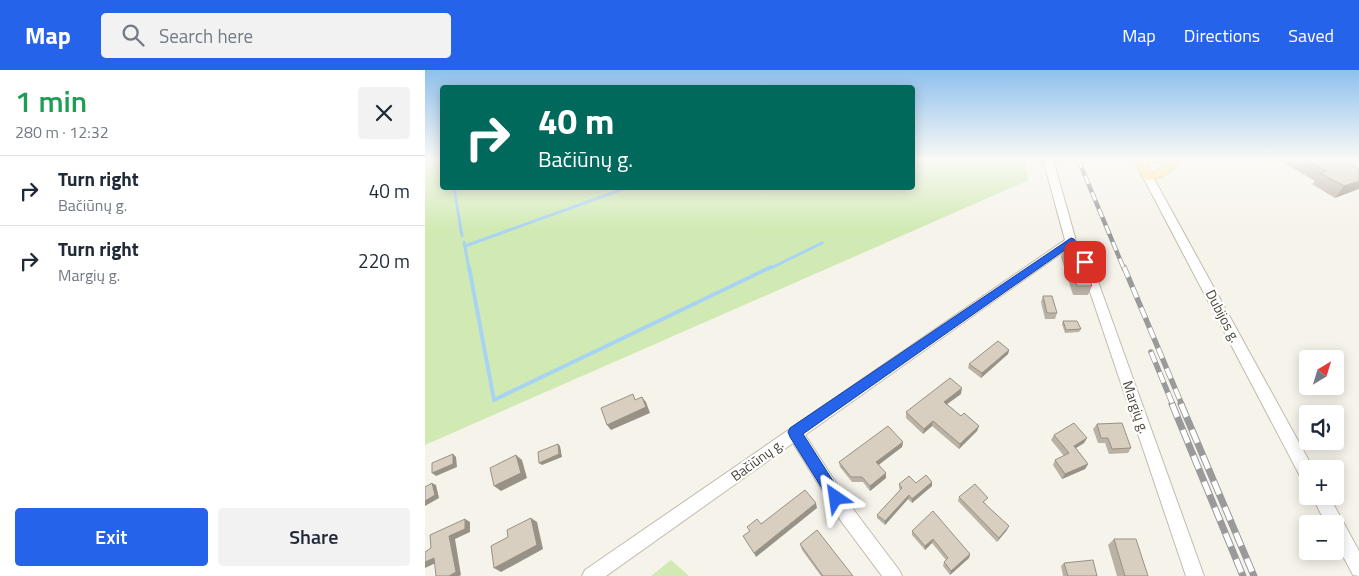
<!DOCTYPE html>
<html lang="en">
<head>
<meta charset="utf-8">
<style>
	:root { --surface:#fff; --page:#f2f2f3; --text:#1f2937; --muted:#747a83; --line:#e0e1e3; --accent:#2563eb }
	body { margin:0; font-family:"Titillium Web",sans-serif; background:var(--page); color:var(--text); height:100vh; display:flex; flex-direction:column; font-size:19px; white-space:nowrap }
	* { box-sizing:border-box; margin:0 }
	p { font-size:16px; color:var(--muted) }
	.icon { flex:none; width:28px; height:28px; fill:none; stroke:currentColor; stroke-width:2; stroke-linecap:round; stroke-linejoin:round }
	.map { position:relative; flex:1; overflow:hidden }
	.panel { display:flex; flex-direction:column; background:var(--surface); width:425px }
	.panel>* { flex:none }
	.top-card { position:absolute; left:15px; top:15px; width:475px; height:105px; border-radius:5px; box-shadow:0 2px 12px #0003; background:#00695c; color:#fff; overflow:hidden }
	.needle { width:32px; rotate:38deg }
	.tools { position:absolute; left:874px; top:280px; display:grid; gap:10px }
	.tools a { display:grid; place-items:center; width:45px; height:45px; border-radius:5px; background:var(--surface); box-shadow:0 2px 12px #0003; font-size:25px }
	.pin { position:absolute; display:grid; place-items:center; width:42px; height:42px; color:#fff; margin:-21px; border-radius:10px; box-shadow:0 2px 8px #0006 }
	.me { position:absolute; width:55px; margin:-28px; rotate:328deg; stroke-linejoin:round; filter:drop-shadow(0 0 4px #0008) }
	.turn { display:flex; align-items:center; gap:18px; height:105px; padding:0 15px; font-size:22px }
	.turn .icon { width:65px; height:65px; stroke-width:2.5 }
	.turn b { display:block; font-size:35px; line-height:42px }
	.round { display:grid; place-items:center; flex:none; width:52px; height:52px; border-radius:5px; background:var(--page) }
	.overview { display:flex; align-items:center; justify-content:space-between; height:85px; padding:0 15px }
	h1 { font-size:30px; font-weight:600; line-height:38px; color:#1e9e55 }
	.cta { display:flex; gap:10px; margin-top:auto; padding:10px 15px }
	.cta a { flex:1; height:58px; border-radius:5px; background:var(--accent); color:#fff; font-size:20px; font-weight:600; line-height:58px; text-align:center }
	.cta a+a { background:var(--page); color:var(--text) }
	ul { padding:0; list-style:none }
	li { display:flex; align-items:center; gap:15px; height:70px; padding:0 15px; border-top:1px solid var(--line) }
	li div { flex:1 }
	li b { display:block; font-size:19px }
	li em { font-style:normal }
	header { display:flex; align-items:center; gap:30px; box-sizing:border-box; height:70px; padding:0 25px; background:var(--accent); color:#fff }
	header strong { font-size:24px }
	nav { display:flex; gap:28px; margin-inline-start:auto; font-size:18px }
	.search { width:350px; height:45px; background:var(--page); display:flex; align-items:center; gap:12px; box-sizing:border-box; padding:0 18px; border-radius:5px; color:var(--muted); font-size:19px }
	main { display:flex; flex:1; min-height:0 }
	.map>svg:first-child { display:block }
	.green { fill:#d1eab4 }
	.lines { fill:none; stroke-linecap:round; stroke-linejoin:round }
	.stream-far1 { stroke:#a8d3f2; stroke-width:3 }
	.stream { stroke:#a8d3f2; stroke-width:4 }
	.minor-casing { stroke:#c2bbad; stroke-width:2 }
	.major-casing { stroke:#e6c269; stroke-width:2 }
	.minor { fill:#fff; fill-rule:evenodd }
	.major { fill:#ffe49b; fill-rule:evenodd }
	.rail-far2-casing { stroke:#9a9a9a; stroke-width:4.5 }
	.rail-far1-casing { stroke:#9a9a9a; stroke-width:5.5 }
	.rail-casing { stroke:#9a9a9a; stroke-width:7 }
	.rail-far2 { stroke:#fff; stroke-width:3; stroke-dasharray:9; stroke-linecap:butt }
	.rail-far1 { stroke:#fff; stroke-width:4; stroke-dasharray:11; stroke-linecap:butt }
	.rail { stroke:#fff; stroke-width:5; stroke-dasharray:14; stroke-linecap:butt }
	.wall { fill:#bab2a5 }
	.shaded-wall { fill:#979186 }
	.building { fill:#d8cfc0; stroke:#979186 }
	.route { fill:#2563eb; stroke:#184099 }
	.labels { text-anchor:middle; stroke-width:4.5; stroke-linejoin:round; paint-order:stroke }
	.street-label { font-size:14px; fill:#4a4439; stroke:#fff }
</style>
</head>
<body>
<header>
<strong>Map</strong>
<div class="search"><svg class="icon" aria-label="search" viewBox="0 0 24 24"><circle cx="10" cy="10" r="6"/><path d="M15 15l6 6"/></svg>Search here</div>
<nav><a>Map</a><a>Directions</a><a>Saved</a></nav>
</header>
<main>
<section class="panel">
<div class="overview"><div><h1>1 min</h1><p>280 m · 12:32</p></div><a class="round"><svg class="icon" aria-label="close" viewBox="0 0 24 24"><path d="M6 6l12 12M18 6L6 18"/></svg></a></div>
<ul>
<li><svg class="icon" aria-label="right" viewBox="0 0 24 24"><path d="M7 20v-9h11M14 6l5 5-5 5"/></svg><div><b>Turn right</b><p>Bačiūnų g.</p></div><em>40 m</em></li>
<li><svg class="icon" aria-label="right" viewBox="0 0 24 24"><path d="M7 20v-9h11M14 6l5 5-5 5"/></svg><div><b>Turn right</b><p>Margių g.</p></div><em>220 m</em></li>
</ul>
<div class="cta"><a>Exit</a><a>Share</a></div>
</section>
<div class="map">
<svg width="934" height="506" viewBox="0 0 934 506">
	<rect width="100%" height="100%" fill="#f6f3eb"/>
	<!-- green -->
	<g class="green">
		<path d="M0,89H17L18,118H488V89H599L604,110L0,375Z"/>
		<path d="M246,490L264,506H226Z"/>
	</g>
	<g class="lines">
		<!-- stream-far1 -->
		<g class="stream-far1">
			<path d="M29,118L37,166"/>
			<path d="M39,172L44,199"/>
			<path d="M40,176L201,118"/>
			<path d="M344,199L397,173"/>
		</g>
		<!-- stream -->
		<path class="stream" d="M44,197L69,330L346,197"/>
		<!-- minor casing -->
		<g class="minor-casing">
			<g id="minor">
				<path d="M618,89H628L651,171L666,192L779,506H761L655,192L645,177L380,365L428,439L474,500L477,506H457L416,451L368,373L181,506H157L160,500L640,170Z"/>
				<path d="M723,104L728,107L888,398L882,399V410L876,408L718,107Z"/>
				<path d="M887,426H904L934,481V506L928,505L910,471V454H901Z"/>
			</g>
		</g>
		<!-- major casing -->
		<g class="major-casing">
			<path id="major" d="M709,89H719L727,103L742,93L725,92L720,89H761L737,107L723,110L717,107Z"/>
		</g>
		<!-- minor -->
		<use href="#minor" class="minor"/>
		<!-- major -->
		<use href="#major" class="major"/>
		<!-- rail-far2 casing -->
		<g class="rail-far2-casing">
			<path id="rail-far2" d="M653,89L699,199"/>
		</g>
		<!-- rail-far1 casing -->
		<g class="rail-far1-casing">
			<g id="rail-far1">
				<path d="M699,197L757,335"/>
				<path d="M726,282L748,335"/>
			</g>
		</g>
		<!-- rail casing -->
		<g class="rail-casing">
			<g id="rail">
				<path d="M747,334L818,506"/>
				<path d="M756,334L829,506"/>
			</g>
		</g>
		<!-- rail-far2 -->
		<use href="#rail-far2" class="rail-far2"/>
		<!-- rail-far1 -->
		<use href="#rail-far1" class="rail-far1"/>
		<!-- rail -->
		<use href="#rail" class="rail"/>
	</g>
	<!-- wall -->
	<g class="wall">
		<path d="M852,89H914L934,99L910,128L887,114L890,111Z"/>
		<path d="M639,178L667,216L663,225H648L636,187Z"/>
		<path d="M618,226L632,243L630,249H620L616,232Z"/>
		<path d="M638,251L656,259L654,262L640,263L637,254Z"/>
		<path d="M584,280L583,284L556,308L543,298L544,294Z"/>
		<path d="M536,324L522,334L536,346L554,356L552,361L534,379L507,356L498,364L481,348V342Z"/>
		<path d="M672,354L706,378L703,383L684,384L680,373H673L668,359Z"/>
		<path d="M629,365L662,368L659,373L651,378L663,394L660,399L637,409L628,395L630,390L639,386L626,370Z"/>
		<path d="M478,372L477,377L453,395L461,408L445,421L438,412H427L415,397L414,392Z"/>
		<path d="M507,412V416L487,433L483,429L460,455L452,448V445L475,420L474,418V414Z"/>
		<path d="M534,427L561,433L560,434L582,460L572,472L533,431Z"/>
		<path d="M487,461L545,484L544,488L525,505L518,496L519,492L521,490L507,473L500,480L487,465Z"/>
		<path d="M689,469L723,506H692L683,475Z"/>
		<path d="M375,474L428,506H396L377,480Z"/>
		<path d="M639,493L672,506H638L636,496Z"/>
	</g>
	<!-- shaded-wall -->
	<g class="shaded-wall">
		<path d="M934,111V119L910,128L919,116Z"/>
		<path d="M584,280L583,284L556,308L557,303Z"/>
		<path d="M537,318L536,324L518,337L519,332Z"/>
		<path d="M217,327L221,332L225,343L186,360L182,355Z"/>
		<path d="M508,351L507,356L498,364L499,359Z"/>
		<path d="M554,356L552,361L534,379L535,374Z"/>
		<path d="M662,368L659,373L646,381L649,376Z"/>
		<path d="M478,372L477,377L451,397V392Z"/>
		<path d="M133,374L135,376L137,387L117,395L114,393Z"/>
		<path d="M28,384L31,387L32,397L11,406L7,403Z"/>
		<path d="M91,385L97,390L102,408L76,421L69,416Z"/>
		<path d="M663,394L660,399L637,409L640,404Z"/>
		<path d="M461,403V408L445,421V416Z"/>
		<path d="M507,412V416L487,433V429Z"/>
		<path d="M7,413L11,415L14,428L0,436V431Z"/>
		<path d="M484,425L483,429L460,455V451Z"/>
		<path d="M391,433L392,438L331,487L329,483Z"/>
		<path d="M106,448L112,452L118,479L76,502L69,498Z"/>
		<path d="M40,449L45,452V462L30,469L36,505L34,506H24V466Z"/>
		<path d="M584,456L582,460L572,472L574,468Z"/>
		<path d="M508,469L507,473L500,480V476Z"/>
		<path d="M545,484L544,488L525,505L526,501Z"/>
		<path d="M9,488L15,491L0,498V492Z"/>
	</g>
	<!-- building -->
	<g class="building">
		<path d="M879,89H914L934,99V111L919,116L895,103L901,101Z"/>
		<path d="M639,178H652L667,216H652Z"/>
		<path d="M618,226H627L632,243H622Z"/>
		<path d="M638,251H652L656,259L641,260Z"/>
		<path d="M573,271L584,280L557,303L544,294Z"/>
		<path d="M525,308L537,318L519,332L536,346L539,343L554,356L535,374L508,351L499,359L481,342Z"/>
		<path d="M208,324L210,330L217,327L221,337L182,355L176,338Z"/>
		<path d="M649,353L662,368L649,376L663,394L640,404L630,390L644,383L629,365Z"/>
		<path d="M697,353L706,378L687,379L683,368H676L672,354Z"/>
		<path d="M463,356L478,372L451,392L461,403L445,416L437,407H426L414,392Z"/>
		<path d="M133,374L134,384L114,393L113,382Z"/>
		<path d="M28,384V394L7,403V393Z"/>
		<path d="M91,385L96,403L69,416L65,398Z"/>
		<path d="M501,405L507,412L487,429L484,425L460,451L452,445L477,418L474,414L484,406L491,413Z"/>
		<path d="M7,413L10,425L0,431V417Z"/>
		<path d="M550,414L563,428L558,432L584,456L574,468L534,427Z"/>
		<path d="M380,420L391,433L329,483L318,466L325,461L322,457L332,449L336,454Z"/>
		<path d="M508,441L545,484L526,501L519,492L523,488L508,469L500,476L487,461Z"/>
		<path d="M106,448L112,475L69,498L66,476L83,467L82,460Z"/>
		<path d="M40,449V459L24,466L31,502L24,506H11L9,488L0,492V482L6,478L5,465Z"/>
		<path d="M392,460L428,506H398L375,474Z"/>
		<path d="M689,469H711L723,506H700Z"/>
		<path d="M668,490L672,506H643L639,493Z"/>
	</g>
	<!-- sky -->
	<linearGradient id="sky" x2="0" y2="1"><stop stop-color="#8ec0ec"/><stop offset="0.56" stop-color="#fbfaf6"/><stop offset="1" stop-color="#fbfaf6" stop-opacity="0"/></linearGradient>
	<rect width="934" height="160" fill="url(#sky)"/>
	<!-- route -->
	<path class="route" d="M646,168L649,169L665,192L663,195H656L644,177L378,364L419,428L417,433L411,436L406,433L365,367L363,362L365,358Z"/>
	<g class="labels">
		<!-- street labels -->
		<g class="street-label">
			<text transform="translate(798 246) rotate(62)" y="5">Dubijos g.</text>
			<text transform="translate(711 337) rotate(71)" y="5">Margių g.</text>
			<text transform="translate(332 390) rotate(-36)" y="5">Bačiūnų g.</text>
		</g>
	</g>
</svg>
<div class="tools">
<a><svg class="needle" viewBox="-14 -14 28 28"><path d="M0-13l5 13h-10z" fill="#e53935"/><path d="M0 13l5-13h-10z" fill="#747a83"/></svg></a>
<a><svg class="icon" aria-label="sound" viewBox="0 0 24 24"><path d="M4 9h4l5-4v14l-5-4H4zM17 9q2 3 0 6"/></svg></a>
<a>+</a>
<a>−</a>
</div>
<div class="pin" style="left:660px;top:192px;background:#d93025"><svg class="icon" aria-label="arrive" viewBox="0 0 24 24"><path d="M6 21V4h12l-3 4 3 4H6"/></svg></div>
<svg class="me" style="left:411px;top:428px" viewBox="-20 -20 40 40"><path d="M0-17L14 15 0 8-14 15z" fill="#2563eb" stroke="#fff" stroke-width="4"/></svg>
<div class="top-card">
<div class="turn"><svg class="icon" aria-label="right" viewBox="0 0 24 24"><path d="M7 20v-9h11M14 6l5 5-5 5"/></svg><div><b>40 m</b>Bačiūnų g.</div></div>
</div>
</div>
</main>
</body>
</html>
